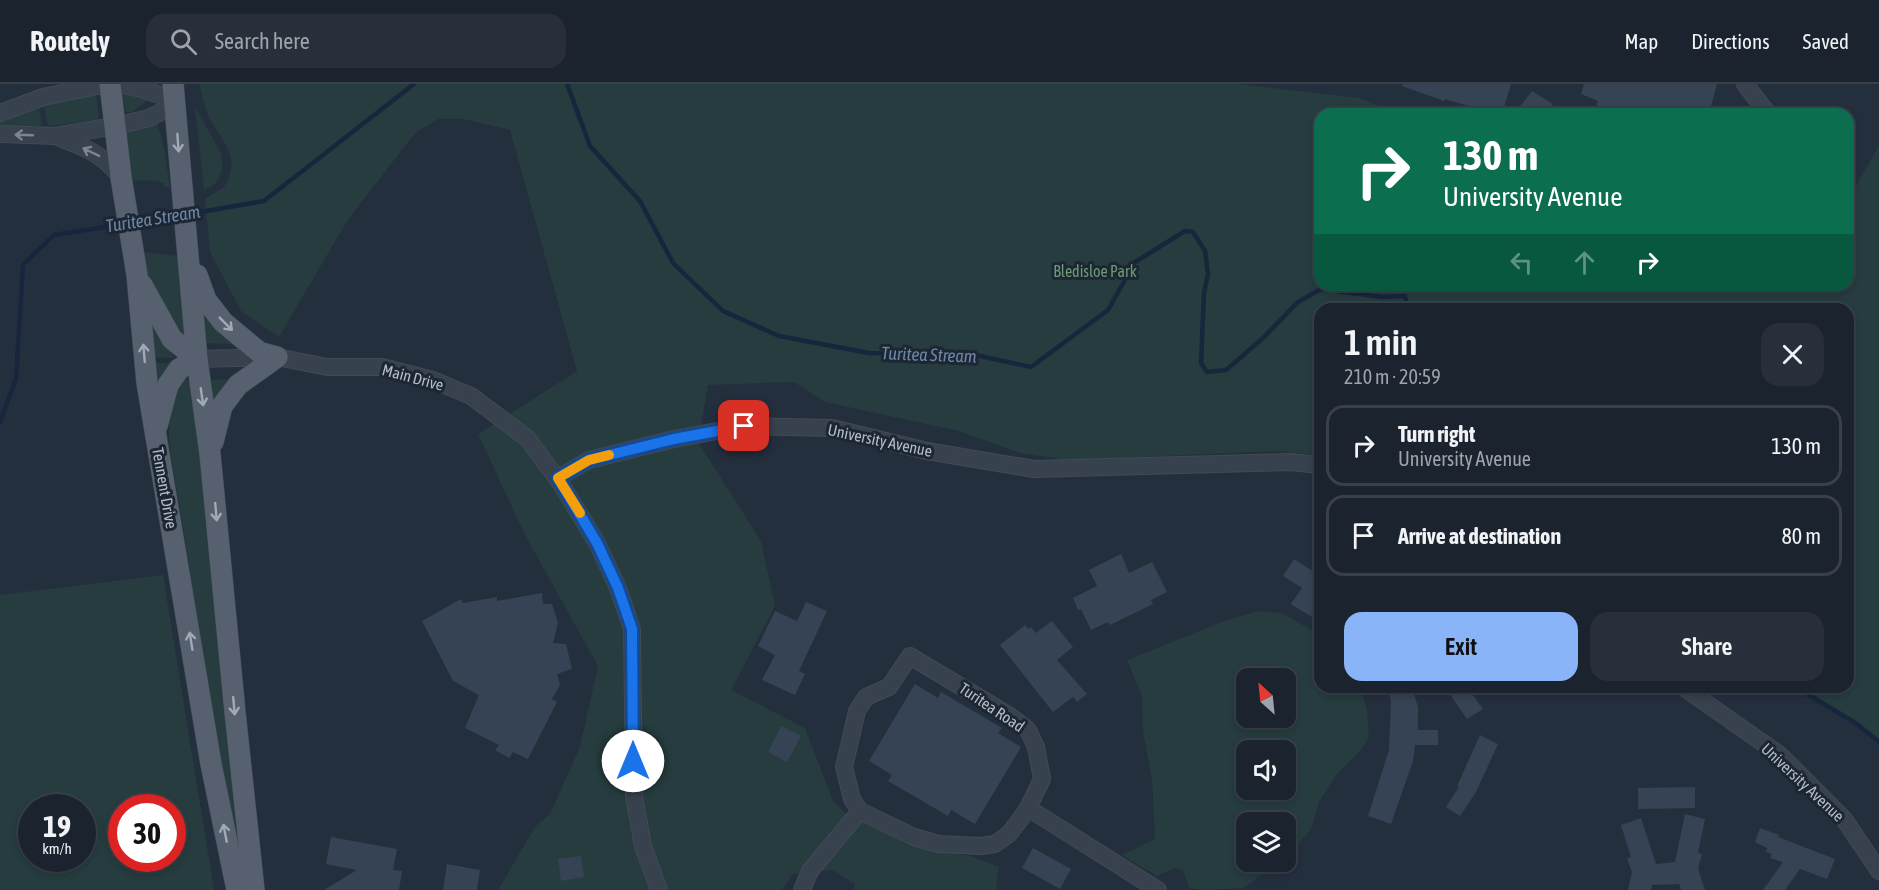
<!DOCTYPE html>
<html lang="en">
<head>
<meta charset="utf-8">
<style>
	:root { --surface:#1b232e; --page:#282f3a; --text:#f1f3f6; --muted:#a0a4aa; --line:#39404a; --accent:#8ab4f8 }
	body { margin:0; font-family:"Asap Condensed",sans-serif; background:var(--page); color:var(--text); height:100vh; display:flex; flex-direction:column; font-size:22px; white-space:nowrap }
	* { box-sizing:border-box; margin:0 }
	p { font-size:20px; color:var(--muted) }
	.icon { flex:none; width:33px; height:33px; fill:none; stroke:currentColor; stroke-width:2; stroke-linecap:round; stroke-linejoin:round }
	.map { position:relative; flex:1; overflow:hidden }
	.sheet { position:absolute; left:1314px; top:219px; width:540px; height:390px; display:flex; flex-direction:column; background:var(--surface); border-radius:18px; box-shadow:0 3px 9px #0003,0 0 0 2px var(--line) }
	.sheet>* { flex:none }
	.guide { position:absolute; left:1314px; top:24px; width:540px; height:183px; border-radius:18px; box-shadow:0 3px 9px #0003,0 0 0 2px var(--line); background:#0b6e4f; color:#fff; overflow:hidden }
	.needle { width:39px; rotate:333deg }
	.controls { position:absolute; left:1236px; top:584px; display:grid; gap:12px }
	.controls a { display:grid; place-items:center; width:60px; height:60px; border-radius:12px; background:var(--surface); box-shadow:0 3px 9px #0003,0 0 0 2px var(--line); font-size:30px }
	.speed { position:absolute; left:18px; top:710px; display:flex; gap:12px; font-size:30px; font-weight:700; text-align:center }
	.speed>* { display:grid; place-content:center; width:78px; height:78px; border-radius:50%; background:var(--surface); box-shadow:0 3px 9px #0003,0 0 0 2px var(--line); line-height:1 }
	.speed small { font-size:15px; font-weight:400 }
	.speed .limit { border:9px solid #d22; background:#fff; color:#111 }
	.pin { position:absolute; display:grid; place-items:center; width:51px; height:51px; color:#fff; margin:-26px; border-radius:12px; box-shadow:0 3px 9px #0006 }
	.me { position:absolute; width:66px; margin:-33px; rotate:0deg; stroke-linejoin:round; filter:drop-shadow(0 0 4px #0008) }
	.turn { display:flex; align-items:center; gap:21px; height:126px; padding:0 30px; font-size:27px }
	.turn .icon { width:78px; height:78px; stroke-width:2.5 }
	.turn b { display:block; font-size:42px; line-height:51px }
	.lanes { display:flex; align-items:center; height:57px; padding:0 30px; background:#0003; justify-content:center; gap:30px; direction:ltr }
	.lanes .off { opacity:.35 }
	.round { display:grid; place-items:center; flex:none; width:63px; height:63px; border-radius:18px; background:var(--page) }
	.overview { display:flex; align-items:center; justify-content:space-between; height:102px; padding:0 30px }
	h1 { font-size:36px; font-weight:600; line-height:45px }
	.primary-button { display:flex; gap:12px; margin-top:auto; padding:12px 30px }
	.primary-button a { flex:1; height:69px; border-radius:18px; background:var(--accent); color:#111; font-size:24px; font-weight:600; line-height:69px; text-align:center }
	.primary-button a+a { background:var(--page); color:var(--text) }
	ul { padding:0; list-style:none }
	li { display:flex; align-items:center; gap:18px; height:81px; margin:0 12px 9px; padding:0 18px; border:3px solid var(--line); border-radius:18px }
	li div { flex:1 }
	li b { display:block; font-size:22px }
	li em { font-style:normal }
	header { display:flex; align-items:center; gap:36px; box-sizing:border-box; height:84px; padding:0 30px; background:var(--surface); border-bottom:2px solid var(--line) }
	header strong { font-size:28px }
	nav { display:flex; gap:33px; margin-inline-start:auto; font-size:21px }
	.search { width:420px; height:54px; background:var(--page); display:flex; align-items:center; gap:15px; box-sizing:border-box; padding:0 21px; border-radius:18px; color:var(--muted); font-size:22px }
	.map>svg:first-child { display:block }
	.green { fill:#263c3f; fill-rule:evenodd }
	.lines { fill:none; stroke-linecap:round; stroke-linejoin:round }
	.stream { stroke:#17263c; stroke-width:4.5 }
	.building { fill:#364354 }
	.minor-casing { stroke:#414a57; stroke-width:18 }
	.major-casing { stroke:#414a57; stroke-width:22 }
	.minor { stroke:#38414e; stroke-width:16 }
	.major { stroke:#56606e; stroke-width:21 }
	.oneway { stroke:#7c8592 }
	.oneway2 { stroke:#a1aab7 }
	.route-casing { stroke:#114b97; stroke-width:15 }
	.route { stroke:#1a73e8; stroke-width:10 }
	.slow { stroke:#f59e0b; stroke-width:10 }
	.labels { text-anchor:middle; stroke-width:6; stroke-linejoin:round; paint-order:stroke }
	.park-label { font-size:16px; fill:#6b9a76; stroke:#1d2633 }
	.street-label { font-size:16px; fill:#b4bcc9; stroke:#1d2633 }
	.water-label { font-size:18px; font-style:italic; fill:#6d86a8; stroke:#1d2633 }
</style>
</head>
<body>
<header>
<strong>Routely</strong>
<div class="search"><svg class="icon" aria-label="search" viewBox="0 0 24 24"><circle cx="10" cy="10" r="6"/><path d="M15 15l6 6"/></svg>Search here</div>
<nav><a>Map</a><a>Directions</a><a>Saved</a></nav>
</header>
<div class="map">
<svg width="1879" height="806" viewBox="0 0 1879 806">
	<rect width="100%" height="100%" fill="#242f3e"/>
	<!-- green -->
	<g class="green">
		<path d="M199,0H1238L1359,14L1401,30H1320V201H1848V120L1851,110L1879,62V658L1857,640L1796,603H1848V225H1320V371L1279,367L1068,376L1020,369L959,347L825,318L794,298L708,301L698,358L761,457L775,522L731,606L805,644L833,717L857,741L861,738H867L898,755L922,764L946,769L971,772L999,783L996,806H853L855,800L832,786L793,790L782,806H498L535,743L550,730L580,663L598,582L525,451L478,350L577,287L510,46L463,35H438L415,49L347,137L279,253L241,227L210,168L205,115L224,103C243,71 221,58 209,33C204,22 202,11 199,0Z"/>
		<path d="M122,4L149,15L132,28H125Z"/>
		<path d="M96,8L99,36L48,42L44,21Z"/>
		<path d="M39,23L42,42L0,43V35Z"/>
		<path d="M195,23L221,69C224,85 221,101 204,105Z"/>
		<path d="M156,34L164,65L170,103H165L164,99C156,96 141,96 132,97L125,42Z"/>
		<path d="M142,168L177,172L187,261L154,214Z"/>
		<path d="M144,222L174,274L150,273Z"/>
		<path d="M200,223L211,241L239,260L200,259Z"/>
		<path d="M152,279H175L158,300Z"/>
		<path d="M185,287L194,314L225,638L244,806L200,568L188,473L169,358V324Z"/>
		<path d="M223,295L231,297L214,331L204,297Z"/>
		<path d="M163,491L214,806H0V511ZM32,723H82V774H32ZM122,723H172V774H122Z"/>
		<path d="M1258,527L1282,529L1320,551V603H1361L1367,626L1369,654L1360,667L1336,691L1319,718L1311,745L1288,771L1286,773V738H1246V777H1281L1243,804L1203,806L1189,804L1183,787L1175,784L1157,792L1122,771L1155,755L1152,695L1143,648L1142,612L1127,576L1224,537ZM1246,594H1286V633H1246ZM1246,666H1286V705H1246Z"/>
	</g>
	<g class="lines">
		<!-- stream -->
		<g class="stream">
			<path d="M567,0L590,62L640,117L673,179L723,227L779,252L869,269L971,270L1031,283L1108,226L1125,196L1132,180L1185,147L1193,148L1205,167L1208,190L1204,209L1201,279L1207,288L1226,286L1262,255L1298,218L1321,205L1382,213L1405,212L1408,225"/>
			<path d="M189,130L264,117L414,0"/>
			<path d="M135,138L177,131"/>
			<path d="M0,338L16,295L23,181L54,151L124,140"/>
			<path d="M1796,603L1857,640L1879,658"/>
		</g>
	</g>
	<!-- building -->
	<g class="building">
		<path d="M1403,0H1511L1502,30H1481L1482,26L1445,15L1444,17L1402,2Z"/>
		<path d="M1584,0H1717L1709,30H1613L1596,21L1598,17L1581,10Z"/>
		<path d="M1532,7L1553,20L1547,30H1514Z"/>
		<path d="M1121,470L1129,489L1152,478L1167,508L1151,516L1153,520L1110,541L1108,538L1091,546L1081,525L1078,526L1073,514L1097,502L1089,486Z"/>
		<path d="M1294,475L1320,492V538L1291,520L1302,504L1283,492Z"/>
		<path d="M542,509L543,520H552L558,539L553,559L566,560L572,585L557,590L560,601L552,615L557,618L528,675L513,668L509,674L495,666L499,661L465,644L479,611L453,597L422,537L461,515L463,519L497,513V517Z"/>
		<path d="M806,518L827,527L799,587L805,590L795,611L762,596L775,571L758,562L775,527L797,537Z"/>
		<path d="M1052,537L1073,563L1057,576L1087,610L1077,618L1073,613L1053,628L1000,561L1025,541L1029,545L1031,543L1036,549Z"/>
		<path d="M915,600L938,614L941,608L1002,644L998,649L1021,663L975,740L951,726L948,732L888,697L892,691L869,677Z"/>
		<path d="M1388,603H1412L1418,623V646H1438V661H1415L1413,677L1391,740L1368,732L1389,666L1391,619Z"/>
		<path d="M1445,603H1467L1483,625L1467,635Z"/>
		<path d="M781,642L801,652L787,678L768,668Z"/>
		<path d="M1480,651L1498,660L1476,708L1460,732L1446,723L1459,703L1457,702Z"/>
		<path d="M1695,703V724L1638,725V704Z"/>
		<path d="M1685,730L1705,735L1698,769L1702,770L1698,785L1705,806H1681L1679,800L1652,801L1651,806H1628L1632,788L1627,775L1631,773L1621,741L1641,734L1656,780L1675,778Z"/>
		<path d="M1760,744L1779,751L1778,753L1835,775L1827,795L1800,785L1785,806H1763L1783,778L1770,774L1772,770L1766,768L1767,764L1755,758Z"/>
		<path d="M331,753L397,765L393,786L402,787L399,806H324L357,786L326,780Z"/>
		<path d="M1033,764L1071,785L1060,805L1022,784Z"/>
		<path d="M581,772L584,793L561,797L558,775Z"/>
		<path d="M447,780L480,786L477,806H443Z"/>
	</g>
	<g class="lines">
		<!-- minor casing -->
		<g class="minor-casing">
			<g id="minor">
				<path d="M118,0C139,2 155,11 175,15"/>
				<path d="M1745,0L1765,26"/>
				<path d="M0,29L43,13L107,0"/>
				<path d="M0,50L55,52L115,42L149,34L161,28L175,15"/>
				<path d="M55,52C85,64 99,67 121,93"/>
				<path d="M197,275L277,273L327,283H382L433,296L471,312L527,354L561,400L597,459L618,504L632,545L634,712L643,762L659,806"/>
				<path d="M558,394L589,376L674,355L744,342L832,344L927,367L1034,385L1291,378L1320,381"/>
				<path d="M910,572L1010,632L1028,646L1036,663L1042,695L1028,724L1019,737L1009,750L995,760L981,762L938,760L914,753L860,727L852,715L844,683L857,627L866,613L889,603Z"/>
				<path d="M1683,603L1780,671L1844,735L1879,787"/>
				<path d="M1028,724L1158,806"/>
				<path d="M802,806L810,787L860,727"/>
			</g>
		</g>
		<!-- major casing -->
		<g class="major-casing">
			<g id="major">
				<path d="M110,0L121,93L137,191L147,299L211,680L237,806"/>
				<path d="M173,0L197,275L210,370L235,628L254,806"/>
				<path d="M197,191L206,216L223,238L259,268L277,273"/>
				<path d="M142,201L172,255L197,275L179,285L168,301L157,342"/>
				<path d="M213,358L222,322L238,301L277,273"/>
			</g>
		</g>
		<!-- minor -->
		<use href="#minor" class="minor"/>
		<!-- major -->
		<use href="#major" class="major"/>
	</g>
	<!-- one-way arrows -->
	<defs><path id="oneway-shaft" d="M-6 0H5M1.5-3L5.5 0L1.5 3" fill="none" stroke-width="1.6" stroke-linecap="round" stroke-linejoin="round" transform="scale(1.5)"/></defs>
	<g class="oneway">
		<use href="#oneway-shaft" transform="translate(24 51) rotate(-178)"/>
		<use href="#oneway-shaft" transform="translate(91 68) rotate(-154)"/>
	</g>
	<g class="oneway2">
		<use href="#oneway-shaft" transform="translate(178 59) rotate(86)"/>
		<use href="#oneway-shaft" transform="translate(226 240) rotate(45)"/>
		<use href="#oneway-shaft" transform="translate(144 269) rotate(-95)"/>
		<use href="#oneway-shaft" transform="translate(202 313) rotate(82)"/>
		<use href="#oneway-shaft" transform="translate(216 428) rotate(85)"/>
		<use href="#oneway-shaft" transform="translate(191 557) rotate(-99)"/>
		<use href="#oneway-shaft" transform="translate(234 622) rotate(85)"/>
		<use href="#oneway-shaft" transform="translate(225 749) rotate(-101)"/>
	</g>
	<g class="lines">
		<!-- route casing -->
		<g class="route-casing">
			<path id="route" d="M633,677L632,545L618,504L597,459L558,394L589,376L674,355L744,342"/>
		</g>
		<!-- route -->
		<use href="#route" class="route"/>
		<!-- slow -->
		<path class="slow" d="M580,429L558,394L589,376L609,371"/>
	</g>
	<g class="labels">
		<!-- park labels -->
		<g class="park-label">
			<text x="1095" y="193">Bledisloe Park</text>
		</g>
		<!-- street labels -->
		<g class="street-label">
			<text transform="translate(413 293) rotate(15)" y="6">Main Drive</text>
			<text transform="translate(880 356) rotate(12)" y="6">University Avenue</text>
			<text transform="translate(165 404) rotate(80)" y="6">Tennent Drive</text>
			<text transform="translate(992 623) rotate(34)" y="6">Turitea Road</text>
			<text transform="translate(1803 698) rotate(43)" y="6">University Avenue</text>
		</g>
		<!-- water labels -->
		<g class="water-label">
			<text transform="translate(153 135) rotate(-9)" y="6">Turitea Stream</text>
			<text transform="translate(929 271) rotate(2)" y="6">Turitea Stream</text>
		</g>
	</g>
</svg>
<div class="controls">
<a><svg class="needle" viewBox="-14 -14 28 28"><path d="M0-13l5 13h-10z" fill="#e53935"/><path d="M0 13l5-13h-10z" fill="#a0a4aa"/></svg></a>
<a><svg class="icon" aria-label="sound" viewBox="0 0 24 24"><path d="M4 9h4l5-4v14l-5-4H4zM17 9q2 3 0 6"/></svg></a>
<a><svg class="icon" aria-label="layers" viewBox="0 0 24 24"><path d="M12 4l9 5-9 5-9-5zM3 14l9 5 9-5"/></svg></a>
</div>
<div class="speed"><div>19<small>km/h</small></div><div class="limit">30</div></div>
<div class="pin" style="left:744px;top:342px;background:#d93025"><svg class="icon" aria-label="arrive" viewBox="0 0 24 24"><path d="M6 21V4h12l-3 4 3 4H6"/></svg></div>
<svg class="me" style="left:633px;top:677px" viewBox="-20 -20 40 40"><circle r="19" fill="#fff"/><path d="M0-13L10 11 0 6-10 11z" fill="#1a73e8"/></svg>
<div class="guide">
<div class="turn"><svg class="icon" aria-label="right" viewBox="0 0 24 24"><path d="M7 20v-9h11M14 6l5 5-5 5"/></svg><div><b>130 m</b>University Avenue</div></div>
<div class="lanes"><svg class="icon off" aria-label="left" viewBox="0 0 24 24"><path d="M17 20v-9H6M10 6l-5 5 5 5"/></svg><svg class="icon off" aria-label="ahead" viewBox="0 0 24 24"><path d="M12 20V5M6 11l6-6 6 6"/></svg><svg class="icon" aria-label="right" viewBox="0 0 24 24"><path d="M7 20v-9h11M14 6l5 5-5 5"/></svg></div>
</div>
<section class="sheet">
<div class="overview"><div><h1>1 min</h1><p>210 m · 20:59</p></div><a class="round"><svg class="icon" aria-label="close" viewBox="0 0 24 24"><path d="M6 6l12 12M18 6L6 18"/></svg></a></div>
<ul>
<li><svg class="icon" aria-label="right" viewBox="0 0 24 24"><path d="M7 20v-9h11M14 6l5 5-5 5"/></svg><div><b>Turn right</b><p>University Avenue</p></div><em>130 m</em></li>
<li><svg class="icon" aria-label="arrive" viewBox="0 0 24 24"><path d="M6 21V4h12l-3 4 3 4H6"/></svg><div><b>Arrive at destination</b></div><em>80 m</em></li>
</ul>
<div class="primary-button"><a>Exit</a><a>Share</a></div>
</section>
</div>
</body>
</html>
